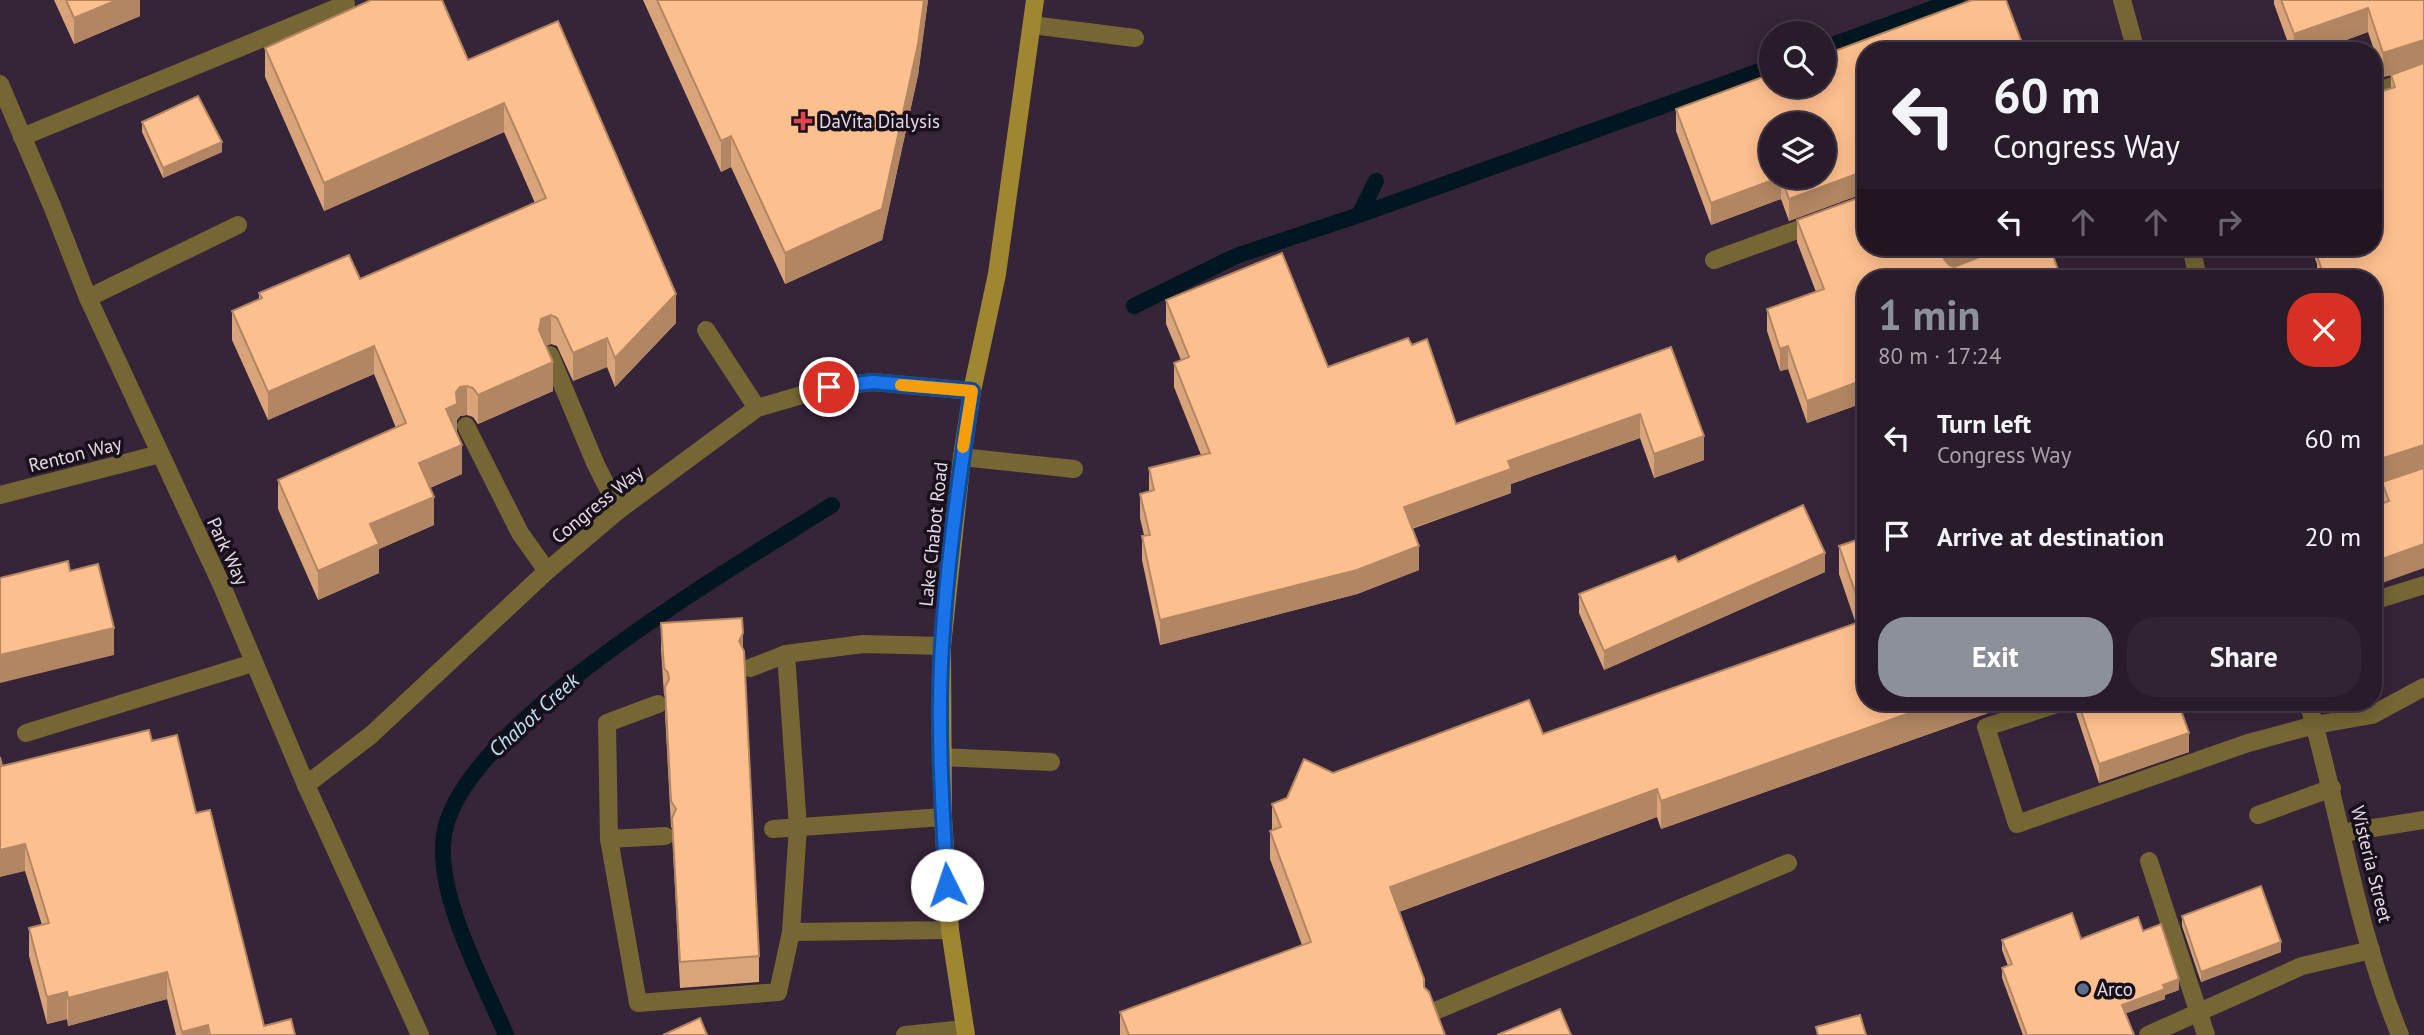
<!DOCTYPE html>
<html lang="en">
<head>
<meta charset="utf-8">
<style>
	:root { --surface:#281b2a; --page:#302432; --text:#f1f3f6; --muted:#a5a1a8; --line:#443947; --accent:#8c9099 }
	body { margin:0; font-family:"PT Sans",sans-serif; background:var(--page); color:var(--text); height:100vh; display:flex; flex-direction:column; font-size:26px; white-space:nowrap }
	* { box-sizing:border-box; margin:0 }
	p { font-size:23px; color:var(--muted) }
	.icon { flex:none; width:38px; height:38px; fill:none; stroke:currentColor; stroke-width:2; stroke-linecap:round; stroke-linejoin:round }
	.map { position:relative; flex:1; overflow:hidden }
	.details { position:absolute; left:1857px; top:270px; width:525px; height:441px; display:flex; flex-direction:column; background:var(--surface); border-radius:28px; box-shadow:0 4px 18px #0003,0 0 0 2px var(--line) }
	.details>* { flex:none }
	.banner { position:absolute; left:1857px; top:42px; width:525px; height:214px; border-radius:28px; box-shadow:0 4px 18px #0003,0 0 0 2px var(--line); background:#281b2a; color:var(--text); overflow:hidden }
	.tools { position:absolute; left:1759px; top:21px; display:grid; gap:14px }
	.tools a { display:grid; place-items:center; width:77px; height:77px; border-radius:50%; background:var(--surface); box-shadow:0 4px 18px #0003,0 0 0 2px var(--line); font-size:35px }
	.pin { position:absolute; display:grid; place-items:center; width:60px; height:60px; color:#fff; margin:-30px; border:4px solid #fff; border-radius:50%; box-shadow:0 2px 7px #0007 }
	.me { position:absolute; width:77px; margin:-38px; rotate:356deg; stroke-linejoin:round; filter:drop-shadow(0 0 5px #0008) }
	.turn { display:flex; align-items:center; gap:24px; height:147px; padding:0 21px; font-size:32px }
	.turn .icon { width:91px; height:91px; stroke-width:2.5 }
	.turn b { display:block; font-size:49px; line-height:60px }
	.lanes { display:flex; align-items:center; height:66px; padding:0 21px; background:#0003; justify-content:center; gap:35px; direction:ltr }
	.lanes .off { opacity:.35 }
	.round { display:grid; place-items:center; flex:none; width:74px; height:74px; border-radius:28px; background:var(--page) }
	.summary { display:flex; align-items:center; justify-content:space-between; height:119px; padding:0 21px }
	h1 { font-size:42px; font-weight:800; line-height:52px; color:var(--accent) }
	.button { display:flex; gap:14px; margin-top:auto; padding:14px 21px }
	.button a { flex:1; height:80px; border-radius:28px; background:var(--accent); color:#fff; font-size:28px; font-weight:800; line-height:80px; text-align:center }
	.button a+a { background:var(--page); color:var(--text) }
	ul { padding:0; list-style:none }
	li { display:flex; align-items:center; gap:21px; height:98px; padding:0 21px }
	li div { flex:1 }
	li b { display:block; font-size:26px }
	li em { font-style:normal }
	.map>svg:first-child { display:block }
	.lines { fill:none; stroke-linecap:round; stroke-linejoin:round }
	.stream { stroke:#001620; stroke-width:16 }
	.service { stroke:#756634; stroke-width:18 }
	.minor { stroke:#756634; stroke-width:18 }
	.secondary { stroke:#9f8631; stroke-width:18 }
	.wall { fill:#daa47a }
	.shaded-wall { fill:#b28663 }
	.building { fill:#febf8e; stroke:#b28663; stroke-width:2; fill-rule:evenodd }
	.route-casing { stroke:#114b97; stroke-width:18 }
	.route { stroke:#1a73e8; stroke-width:12 }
	.slow { stroke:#f59e0b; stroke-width:12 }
	.health-dot { fill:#e0444e; stroke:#18101a; stroke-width:2.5 }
	.service-dot { fill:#5c6f8a; stroke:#18101a; stroke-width:2.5 }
	.labels { text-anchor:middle; stroke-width:7; stroke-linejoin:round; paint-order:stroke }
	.poi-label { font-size:19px; fill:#e5d9e6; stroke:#18101a; text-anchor:start }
	.street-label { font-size:19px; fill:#e5d9e6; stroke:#18101a }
	.water-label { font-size:21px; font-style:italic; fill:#b8e2f5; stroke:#18101a }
</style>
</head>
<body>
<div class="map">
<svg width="2424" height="1035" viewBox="0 0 2424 1035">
	<rect width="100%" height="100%" fill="#362438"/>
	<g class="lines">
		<!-- stream -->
		<g class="stream">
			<path d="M1824,48L1956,0"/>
			<path d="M1359,215L1376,181"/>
			<path d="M1134,306L1236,256L1359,215L1771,67"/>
			<path d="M506,1035C483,980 435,895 444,835C460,725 738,565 832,505"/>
		</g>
		<!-- service -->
		<g class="service">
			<path d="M1032,25L1135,38"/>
			<path d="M2373,93L2424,75"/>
			<path d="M22,137L346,4"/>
			<path d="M1714,260L1866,205"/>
			<path d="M88,298L238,225"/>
			<path d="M706,330L757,408"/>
			<path d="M550,355L596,465L619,510"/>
			<path d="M466,426L520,533L547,571"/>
			<path d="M962,457L1074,469"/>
			<path d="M2373,497L2424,480"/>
			<path d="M2373,601L2424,585"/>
			<path d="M942,646L863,644L786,654L798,827L791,932L950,930"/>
			<path d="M750,668L786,654"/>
			<path d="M2063,702L1986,727L2017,824L2248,743L2315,725L2372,715L2424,687"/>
			<path d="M658,704L607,723L609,839L638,1003L778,992L791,932"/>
			<path d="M26,733L253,663"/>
			<path d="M941,757L1051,762"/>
			<path d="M2258,815L2332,788"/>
			<path d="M773,829L943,817"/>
			<path d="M2342,833L2424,820"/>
			<path d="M609,839L665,836"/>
			<path d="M2149,861L2206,1035"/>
			<path d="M1435,1011L1788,863"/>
			<path d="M905,1035L965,1029"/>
			<path d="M2148,1035L2302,966L2371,950"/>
		</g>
		<!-- minor -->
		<g class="minor">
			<path d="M2122,0L2136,51"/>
			<path d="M0,84L52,206L88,298L222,586L306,785L420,1035"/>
			<path d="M2191,247L2198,278"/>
			<path d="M0,495L160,454"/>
			<path d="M2308,702C2340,812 2356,929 2400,1035"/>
			<path d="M306,785L371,735L547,571L619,510L757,408L829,387L873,382L972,391"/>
		</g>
		<!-- secondary -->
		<path class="secondary" d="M966,1035L950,930L943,817L942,646L962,457L972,391L997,274L1035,0"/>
	</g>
	<!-- wall -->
	<g class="wall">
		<path d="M54,0H140V16L74,44Z"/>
		<path d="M643,0H928L918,75L882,240L785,284L731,167L721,172Z"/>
		<path d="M2274,0H2424L2382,583L2373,558V507L2382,503V482L2374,485L2373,480V278H2317V264L2313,253V247H2373L2391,88V75L2383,77L2368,32L2316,51H2291L2274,4Z"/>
		<path d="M558,21L676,323L615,387L607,367L573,381L557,346L551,344L546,346L553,391L478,424L473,417L467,415L460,416L457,420V433L462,474L430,488L434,525L379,549V573L318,600L278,509V480L396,428L374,374L268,420L232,340V311L259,299V293L360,279L535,203L504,132L324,211L265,77V48L468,60Z"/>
		<path d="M1866,51V194H1862L1789,221L1781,199L1711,225L1676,131V109Z"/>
		<path d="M142,122L222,152L163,178L142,132Z"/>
		<path d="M1797,220L1995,247V249L1953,267L2005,254L2033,257L2061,278H1866V402L1807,423L1788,369L1780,371L1767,331V309L1816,292L1797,242Z"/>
		<path d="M1166,300L1328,367L1456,424L1671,347L1704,460L1654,478L1640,438L1511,484V493L1412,529L1419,570L1357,594L1160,645L1142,560V536L1144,535L1140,518V494L1149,491V468L1201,455L1174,387V363L1181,360L1166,324Z"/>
		<path d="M1839,546L1991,702V712L1661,829L1657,817L1399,912L1424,987L1445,1035H1120V1012L1302,945L1270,859V831L1272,830V804L1287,798L1333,773L1543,734L1856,624L1839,574Z"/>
		<path d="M1678,562L1825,572L1604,670L1579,613V594Z"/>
		<path d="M661,623L743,649L759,956V982L680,988L672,828L671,827L665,713V696L664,695L661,650Z"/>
		<path d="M2076,702H2178L2189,752L2099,783L2076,713Z"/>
		<path d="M152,741L196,813L264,1026L295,1035H176L167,999L68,1026L67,1019L47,1024L29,956V928L42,925L25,871L2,766Z"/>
		<path d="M2182,916L2281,952L2201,982L2182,926Z"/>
		<path d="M2143,931L2179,990L2165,995V999L2126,1013L2134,1035H2023L2002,978V968L2008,966L2002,950V940L2081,939Z"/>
	</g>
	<!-- shaded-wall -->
	<g class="shaded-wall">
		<path d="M117,0H140V16L74,44V18Z"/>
		<path d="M924,0H928L918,75L882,240L785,284V253Z"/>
		<path d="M2368,8V32L2316,51H2294V34Z"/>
		<path d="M2424,40V64L2383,77V53Z"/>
		<path d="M504,103V132L324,211V183Z"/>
		<path d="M731,136V167L721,172V141Z"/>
		<path d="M222,142V152L163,178V168Z"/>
		<path d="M1862,172V194L1789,221V199Z"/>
		<path d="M1781,177V199L1711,225V203Z"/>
		<path d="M1949,247H1995V249L1950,268L1944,259L1946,249Z"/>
		<path d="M676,294V323L615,387V358Z"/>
		<path d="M551,315V344L541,348L539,330L541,319Z"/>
		<path d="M607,338V367L573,381V353Z"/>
		<path d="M374,346V374L268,420V392Z"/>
		<path d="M1788,346V369L1780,371V349Z"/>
		<path d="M553,362V391L478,424V395Z"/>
		<path d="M1866,379V402L1807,423V401Z"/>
		<path d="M467,386V415L460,416L457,420V433L446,409L456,392L460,387Z"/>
		<path d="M1640,414V438L1511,484V493L1404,531V507L1508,461Z"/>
		<path d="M1704,436V460L1654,478V454Z"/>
		<path d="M462,445V474L419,492V463Z"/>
		<path d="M2424,445V469L2374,485V461Z"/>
		<path d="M434,497V525L379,549V573L318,600V571L370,524Z"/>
		<path d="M2424,544V568L2382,583V559Z"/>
		<path d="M1419,546V570L1357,594L1160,645V620Z"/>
		<path d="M1825,553V572L1604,670V651Z"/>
		<path d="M114,628V655L0,683V655Z"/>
		<path d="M743,633V660L739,641Z"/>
		<path d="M1941,702H1991V712L1661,829V801Z"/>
		<path d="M2189,733V752L2099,783V764Z"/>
		<path d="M1657,789V817L1390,915V887Z"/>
		<path d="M25,844V871L0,877V850Z"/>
		<path d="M2281,942V952L2201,982V972Z"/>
		<path d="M167,972V999L68,1026V998Z"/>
		<path d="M2179,979V990L2165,995V999L2122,1015V1005L2163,985Z"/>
		<path d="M67,992V1019L47,1024V997Z"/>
		<path d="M208,1025V1035H182V1032Z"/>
	</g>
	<!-- building -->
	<g class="building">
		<path d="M66,0H117L74,18Z"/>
		<path d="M371,0H442L468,60L558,21L676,294L615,358L607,338L573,353L557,318L551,315L541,319L539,330L553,362L478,395L473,388L467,386L460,387L456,392L457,404L446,409L462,445L419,463L434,497L370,524L379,544L318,571L278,480L406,423L374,346L268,392L232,311L262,298L259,293L349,255L360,279L546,198L504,103L324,183L265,48Z"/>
		<path d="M657,0H924L918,44L882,209L785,253L731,136L721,141Z"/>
		<path d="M1972,0H2006L2025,51H1866V172H1862L1789,199L1781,177L1711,203L1676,109L1771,74V86H1824V55ZM1771,124H1824V177H1771Z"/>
		<path d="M2281,0H2424V40L2383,53L2368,8L2294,34Z"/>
		<path d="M2424,63V445L2374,461L2373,456V278H2325L2317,256L2323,254L2320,247H2373V94L2395,87L2391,75Z"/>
		<path d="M198,96L222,142L163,168L142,122Z"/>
		<path d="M1866,195V247H1949L1946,249L1944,259L1949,265L1954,267L2003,248L2005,254L2027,247H2030L2033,257L2051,250L2061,278H1866V379L1807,401L1788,346L1780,349L1767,309L1824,289L1797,220Z"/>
		<path d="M1282,253L1328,367L1408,338L1412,345L1427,339L1456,424L1671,347L1704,436L1654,454L1640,414L1508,461L1511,469L1404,507L1419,546L1357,570L1160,620L1142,536L1150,535L1140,494L1154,490L1149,468L1210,453L1174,363L1189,357L1166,300Z"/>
		<path d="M2424,468V544L2382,559L2373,534V507L2389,501L2382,482Z"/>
		<path d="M1803,505L1825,553L1604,651L1579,594L1675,556L1678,562Z"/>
		<path d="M1866,537V702H1941L1661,801L1657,789L1390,887L1424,979V987L1429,992L1445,1035H1129L1120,1012L1311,942L1270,831L1281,827L1272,804L1287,798L1304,759L1333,773L1529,700L1543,734L1865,620L1839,546Z"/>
		<path d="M68,561L70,571L98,564L114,628L0,655V578Z"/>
		<path d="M742,618L743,633L739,641L744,651L759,956L680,962L672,818L676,809L671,801L665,687L669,679L668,673L664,668L661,623Z"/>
		<path d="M2078,702H2178L2189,733L2099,764Z"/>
		<path d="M149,730L152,741L177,735L196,813L210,810L264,1026L291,1019L295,1035H210L208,1025L182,1032L167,972L68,998L67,992L47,997L29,928L49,923L25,844L0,850V757L2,766Z"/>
		<path d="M2261,886L2281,942L2201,972L2182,916Z"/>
		<path d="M2072,913L2081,939L2138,917L2143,931L2161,924L2179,979L2163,985L2165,989L2122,1005L2134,1035H2027L2002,968L2012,964L2002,940Z"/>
		<path d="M1560,1009L1571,1035H1497Z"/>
		<path d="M1860,1015L1866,1035H1818L1816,1027Z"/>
		<path d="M700,1018L707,1035H663Z"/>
	</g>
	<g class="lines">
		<!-- route casing -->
		<g class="route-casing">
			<path id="route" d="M829,387L873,382L972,391C960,475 947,560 942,645C937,724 942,805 947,885"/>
		</g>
		<!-- route -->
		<use href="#route" class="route"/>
		<!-- slow -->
		<path class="slow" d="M901,385L972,391L963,447"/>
	</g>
	<!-- markers -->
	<path class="health-dot" d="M799.5 110.5h7v7h7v7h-7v7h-7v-7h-7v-7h7z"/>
	<circle class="service-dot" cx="2083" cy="989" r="7"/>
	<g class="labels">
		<!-- poi labels -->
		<g class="poi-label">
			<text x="819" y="128">DaVita Dialysis</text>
			<text x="2097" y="996">Arco</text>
		</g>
		<!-- street labels -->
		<g class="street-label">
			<text transform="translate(75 454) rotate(-14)" y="7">Renton Way</text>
			<text transform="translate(597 504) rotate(-39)" y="7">Congress Way</text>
			<text transform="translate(933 534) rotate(-84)" y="7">Lake Chabot Road</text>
			<text transform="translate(228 551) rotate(65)" y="7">Park Way</text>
			<text transform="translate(2372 864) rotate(76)" y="7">Wisteria Street</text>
		</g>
		<!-- water labels -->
		<g class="water-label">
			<text transform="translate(534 715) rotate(-42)" y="7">Chabot Creek</text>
		</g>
	</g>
</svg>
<div class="tools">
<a><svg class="icon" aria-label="search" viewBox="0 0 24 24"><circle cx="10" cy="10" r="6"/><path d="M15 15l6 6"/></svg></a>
<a><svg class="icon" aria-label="layers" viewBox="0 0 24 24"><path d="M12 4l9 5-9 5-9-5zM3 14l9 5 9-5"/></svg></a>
</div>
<div class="pin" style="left:829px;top:387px;background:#d93025"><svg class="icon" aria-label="arrive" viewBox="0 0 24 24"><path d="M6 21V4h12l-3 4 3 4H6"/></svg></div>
<svg class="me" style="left:947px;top:885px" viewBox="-20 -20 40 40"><circle r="19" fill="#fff"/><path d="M0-13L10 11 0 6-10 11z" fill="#1a73e8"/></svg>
<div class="banner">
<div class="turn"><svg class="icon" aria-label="left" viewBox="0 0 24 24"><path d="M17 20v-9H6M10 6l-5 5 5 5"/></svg><div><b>60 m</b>Congress Way</div></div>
<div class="lanes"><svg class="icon" aria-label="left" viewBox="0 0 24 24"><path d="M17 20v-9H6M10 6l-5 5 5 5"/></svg><svg class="icon off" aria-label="ahead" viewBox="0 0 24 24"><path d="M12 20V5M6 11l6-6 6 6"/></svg><svg class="icon off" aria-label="ahead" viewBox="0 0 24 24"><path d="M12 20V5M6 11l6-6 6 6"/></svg><svg class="icon off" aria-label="right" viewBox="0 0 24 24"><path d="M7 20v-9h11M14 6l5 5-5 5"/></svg></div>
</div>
<section class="details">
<div class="summary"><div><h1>1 min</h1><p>80 m · 17:24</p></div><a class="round" style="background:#d93025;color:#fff"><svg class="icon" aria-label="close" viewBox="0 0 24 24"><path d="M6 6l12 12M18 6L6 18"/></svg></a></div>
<ul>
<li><svg class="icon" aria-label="left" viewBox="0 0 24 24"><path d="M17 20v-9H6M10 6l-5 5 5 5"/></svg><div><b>Turn left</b><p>Congress Way</p></div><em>60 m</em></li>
<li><svg class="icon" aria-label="arrive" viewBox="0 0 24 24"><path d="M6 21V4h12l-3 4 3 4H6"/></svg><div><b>Arrive at destination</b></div><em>20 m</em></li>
</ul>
<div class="button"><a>Exit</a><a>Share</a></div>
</section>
</div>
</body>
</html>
